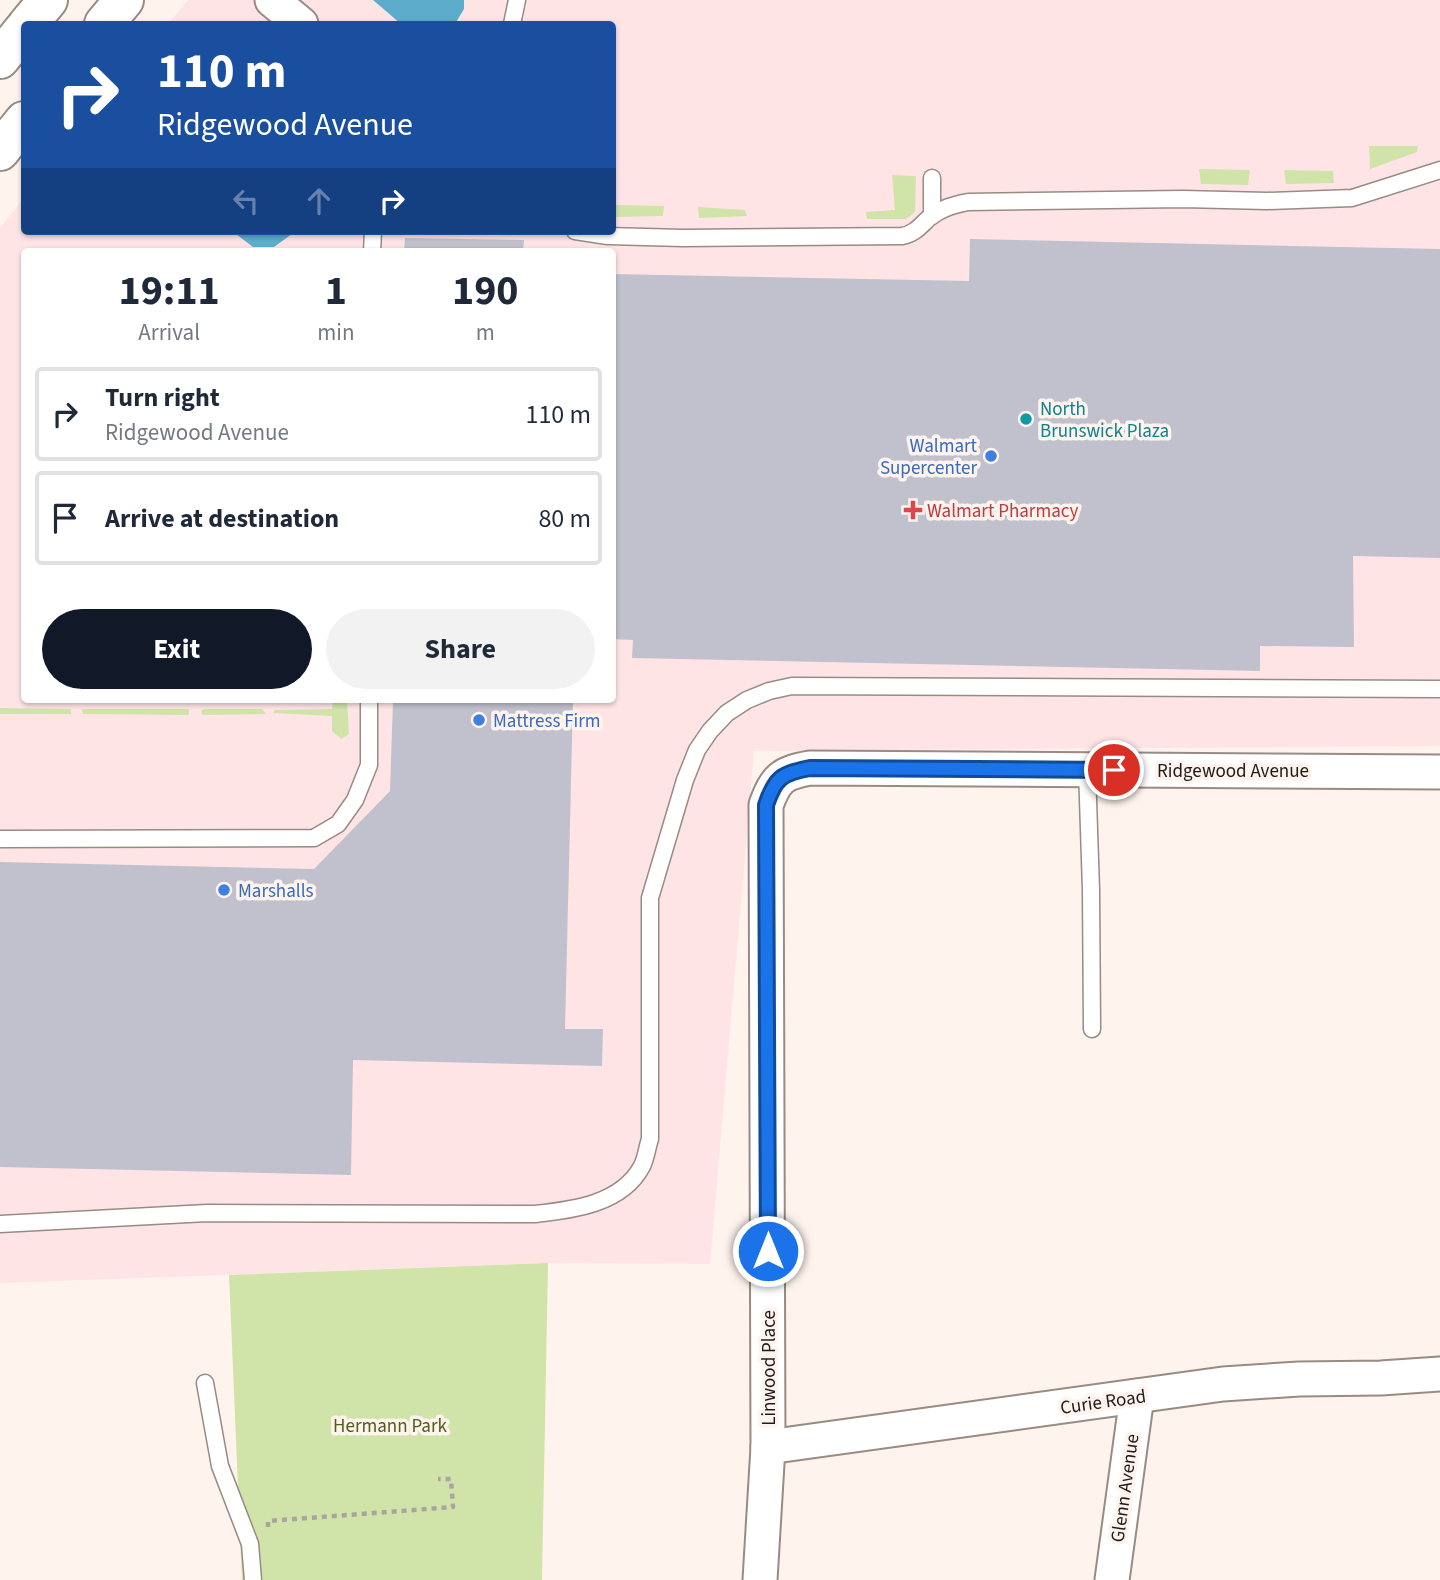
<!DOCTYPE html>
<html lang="en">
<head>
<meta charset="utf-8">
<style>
	:root { --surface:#fff; --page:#f2f2f3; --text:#1f2937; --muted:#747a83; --line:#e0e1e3; --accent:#111827 }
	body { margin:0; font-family:"Source Sans 3",sans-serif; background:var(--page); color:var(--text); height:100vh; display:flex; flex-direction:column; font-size:26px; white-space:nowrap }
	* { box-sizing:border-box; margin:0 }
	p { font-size:23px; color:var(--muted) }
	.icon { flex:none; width:38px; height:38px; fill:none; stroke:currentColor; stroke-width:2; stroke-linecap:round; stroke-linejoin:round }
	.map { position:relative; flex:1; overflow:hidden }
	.panel { position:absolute; left:21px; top:248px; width:595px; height:455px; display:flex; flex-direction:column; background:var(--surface); border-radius:7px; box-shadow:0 2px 5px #0004 }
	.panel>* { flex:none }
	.banner { position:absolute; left:21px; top:21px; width:595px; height:214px; border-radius:7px; box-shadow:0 2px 5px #0004; background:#1a4fa0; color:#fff; overflow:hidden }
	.pin { position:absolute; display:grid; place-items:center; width:60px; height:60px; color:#fff; margin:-30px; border:4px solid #fff; border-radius:50%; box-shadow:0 2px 7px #0007 }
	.me { position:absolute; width:77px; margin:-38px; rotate:0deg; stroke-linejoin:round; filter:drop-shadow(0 0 5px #0008) }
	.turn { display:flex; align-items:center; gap:24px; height:147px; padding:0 21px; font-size:32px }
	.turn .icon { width:91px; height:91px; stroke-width:2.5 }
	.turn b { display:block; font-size:49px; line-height:60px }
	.lanes { display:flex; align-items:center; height:66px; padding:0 21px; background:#0003; justify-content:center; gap:35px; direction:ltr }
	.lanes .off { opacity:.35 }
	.eta { display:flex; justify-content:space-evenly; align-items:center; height:119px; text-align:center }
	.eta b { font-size:42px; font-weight:700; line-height:49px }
	.cta { display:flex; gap:14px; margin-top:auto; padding:14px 21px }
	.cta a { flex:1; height:80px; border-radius:42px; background:var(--accent); color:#fff; font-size:28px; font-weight:700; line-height:80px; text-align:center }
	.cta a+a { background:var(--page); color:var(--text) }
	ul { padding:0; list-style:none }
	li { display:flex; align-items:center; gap:21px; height:94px; margin:0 14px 10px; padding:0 7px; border:4px solid var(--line); border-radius:7px }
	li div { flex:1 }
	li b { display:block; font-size:26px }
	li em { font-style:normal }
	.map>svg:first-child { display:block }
	.commercial { fill:#ffe4e6; fill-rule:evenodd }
	.green { fill:#d0e3a8 }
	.water { fill:#5cadcb }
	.building { fill:#c1c1ce }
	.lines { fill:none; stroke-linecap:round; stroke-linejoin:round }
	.lane-casing { stroke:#978b84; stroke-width:19 }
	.street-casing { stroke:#978b84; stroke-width:37 }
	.highway-casing { stroke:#978b84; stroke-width:42 }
	.path { stroke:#aca39f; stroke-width:4.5; stroke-dasharray:5 5; stroke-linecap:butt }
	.lane { stroke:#fff; stroke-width:16 }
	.street { stroke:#fff; stroke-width:33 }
	.highway { stroke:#fff; stroke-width:38 }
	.route-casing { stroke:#114b97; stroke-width:18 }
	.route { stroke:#1a73e8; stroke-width:12 }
	.culture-dot { fill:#0f9aa8; stroke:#fef3ed; stroke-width:2.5 }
	.shop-dot { fill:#3f7fe0; stroke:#fef3ed; stroke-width:2.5 }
	.health-dot { fill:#e0444e; stroke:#fef3ed; stroke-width:2.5 }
	.labels { text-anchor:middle; stroke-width:7; stroke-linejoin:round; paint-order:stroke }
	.culture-label { font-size:19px; fill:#0d838f; stroke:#fef3ed; text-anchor:start }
	.shop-label { font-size:19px; fill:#366cbe; stroke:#fef3ed; text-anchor:start }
	.health-label { font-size:19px; fill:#be3a42; stroke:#fef3ed; text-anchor:start }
	.street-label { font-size:19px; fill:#201b18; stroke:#fef3ed }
	.park-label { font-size:19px; fill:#4e5f19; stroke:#fef3ed }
</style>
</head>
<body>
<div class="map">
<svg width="1440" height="1580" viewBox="0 0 1440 1580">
	<rect width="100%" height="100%" fill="#fef3ed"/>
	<!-- commercial -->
	<path class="commercial" d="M188,0H1440V746L754,751L710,1264L548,1263L0,1283V228L24,198V231H612V24H168ZM24,252H612V700H24Z"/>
	<!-- green -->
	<g class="green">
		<path d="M1369,146H1418L1417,152L1370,169Z"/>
		<path d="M1199,169L1250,170L1248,185L1201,184Z"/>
		<path d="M1284,170L1333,171L1334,183L1286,184Z"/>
		<path d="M892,175L916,176L915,212L906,219H867L866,212L895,210Z"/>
		<path d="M613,205L664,206L663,216L613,217Z"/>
		<path d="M698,207L745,210L747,216L699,218Z"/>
		<path d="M333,700H347L349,734L341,739L332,731V716L273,713L275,710L332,709Z"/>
		<path d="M0,708L71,709V714H0Z"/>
		<path d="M82,709H189V715L83,714Z"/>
		<path d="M204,709H262L266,714L203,715L201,711Z"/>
		<path d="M548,1263L542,1580H242L229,1275Z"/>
	</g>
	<!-- water -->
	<g class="water">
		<path d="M373,0H464V9L455,24H401Z"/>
		<path d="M232,231H296L274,247H253Z"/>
	</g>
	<!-- building -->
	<g class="building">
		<path d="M405,238L524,240L523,252H404Z"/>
		<path d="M970,239L1440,249V558L1353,556L1354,647L1260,646V671L632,658L633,640L612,639V274L969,281Z"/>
		<path d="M393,700H573L565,1029H603L602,1066L353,1060L351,1175L0,1167V862L314,869L390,791Z"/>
	</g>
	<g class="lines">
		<!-- lane casing -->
		<g class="lane-casing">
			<g id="lane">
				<path d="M512,24L517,0"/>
				<path d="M932,178V216"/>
				<path d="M575,231L608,236L683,238L902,236C915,234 921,225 930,217C942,208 953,205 968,202L1183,199L1267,201L1352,198L1440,170"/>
				<path d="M372,252L373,231"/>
				<path d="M1087,769L1091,890L1092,1029"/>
				<path d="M0,839L314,838L338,824L355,800L369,765V700"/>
				<path d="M0,1224L207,1213L535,1214C573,1210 622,1204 642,1166C646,1158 647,1148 650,1139V898L685,780L697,750L710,731L727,713L747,700L769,691L792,686L1440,689"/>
				<path d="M205,1383L220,1466L250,1544L253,1580"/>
			</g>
		</g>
		<!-- street casing -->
		<g class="street-casing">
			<g id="street">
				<path d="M272,0L301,24"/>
				<path d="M768,1447L1223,1384L1299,1379L1381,1378L1440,1374"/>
				<path d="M760,1580L768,1447L766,805C776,778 782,773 810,768L1440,772"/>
				<path d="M1112,1580L1137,1396"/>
			</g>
		</g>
		<!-- highway casing -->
		<g class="highway-casing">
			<g id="highway">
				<path d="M28,24L48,0"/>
				<path d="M104,24L124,0"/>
				<path d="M0,59L24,29"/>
				<path d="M0,151L24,121"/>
			</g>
		</g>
		<!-- path -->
		<path class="path" d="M268,1527V1521L453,1507L451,1479H438"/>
		<!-- lane -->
		<use href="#lane" class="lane"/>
		<!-- street -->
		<use href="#street" class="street"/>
		<!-- highway -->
		<use href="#highway" class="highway"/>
	</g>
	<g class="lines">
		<!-- route casing -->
		<g class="route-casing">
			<path id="route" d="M768,1251L766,805C775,778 782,773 810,768L1114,770"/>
		</g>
		<!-- route -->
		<use href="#route" class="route"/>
	</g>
	<!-- markers -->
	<circle class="culture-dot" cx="1026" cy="419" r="7"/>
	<g class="shop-dot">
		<circle cx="991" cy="456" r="7"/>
		<circle cx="479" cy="720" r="7"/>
		<circle cx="224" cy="890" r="7"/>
	</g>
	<path class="health-dot" d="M909.5 499.5h7v7h7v7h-7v7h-7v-7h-7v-7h7z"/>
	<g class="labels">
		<!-- culture labels -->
		<g class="culture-label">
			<text x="1040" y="415">North<tspan x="1040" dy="22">Brunswick Plaza</tspan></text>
		</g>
		<!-- shop labels -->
		<g class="shop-label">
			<text x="977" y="452" text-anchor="end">Walmart<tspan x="977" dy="22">Supercenter</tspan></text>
			<text x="493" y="727">Mattress Firm</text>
			<text x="238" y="897">Marshalls</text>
		</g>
		<!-- health labels -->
		<g class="health-label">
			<text x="927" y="517">Walmart Pharmacy</text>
		</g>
		<!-- street labels -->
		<g class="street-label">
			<text x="1233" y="777">Ridgewood Avenue</text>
			<text transform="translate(768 1368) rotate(-90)" y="7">Linwood Place</text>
			<text transform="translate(1103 1401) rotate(-8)" y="7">Curie Road</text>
			<text transform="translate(1124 1488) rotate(-82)" y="7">Glenn Avenue</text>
		</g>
		<!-- park labels -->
		<g class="park-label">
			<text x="390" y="1432">Hermann Park</text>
		</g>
	</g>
</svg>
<div class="pin" style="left:1114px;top:770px;background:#d93025"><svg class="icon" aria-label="arrive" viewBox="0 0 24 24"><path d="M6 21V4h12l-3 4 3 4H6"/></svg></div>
<svg class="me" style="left:768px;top:1251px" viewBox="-20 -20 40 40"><circle r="17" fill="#1a73e8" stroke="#fff" stroke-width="3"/><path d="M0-11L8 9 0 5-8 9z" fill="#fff"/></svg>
<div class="banner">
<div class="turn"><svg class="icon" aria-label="right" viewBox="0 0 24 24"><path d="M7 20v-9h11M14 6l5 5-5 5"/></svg><div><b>110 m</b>Ridgewood Avenue</div></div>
<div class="lanes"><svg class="icon off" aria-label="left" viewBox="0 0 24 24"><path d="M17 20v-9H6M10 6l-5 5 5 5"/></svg><svg class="icon off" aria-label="ahead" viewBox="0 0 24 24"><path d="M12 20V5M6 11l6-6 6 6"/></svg><svg class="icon" aria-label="right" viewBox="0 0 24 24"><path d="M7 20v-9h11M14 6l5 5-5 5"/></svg></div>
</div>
<section class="panel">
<div class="eta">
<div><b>19:11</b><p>Arrival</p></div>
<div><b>1</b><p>min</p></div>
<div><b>190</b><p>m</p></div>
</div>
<ul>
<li><svg class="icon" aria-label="right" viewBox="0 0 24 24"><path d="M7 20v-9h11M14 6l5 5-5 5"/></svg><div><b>Turn right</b><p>Ridgewood Avenue</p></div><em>110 m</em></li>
<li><svg class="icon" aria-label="arrive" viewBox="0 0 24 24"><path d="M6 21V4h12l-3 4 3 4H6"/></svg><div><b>Arrive at destination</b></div><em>80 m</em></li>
</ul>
<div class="cta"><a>Exit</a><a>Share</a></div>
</section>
</div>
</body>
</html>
